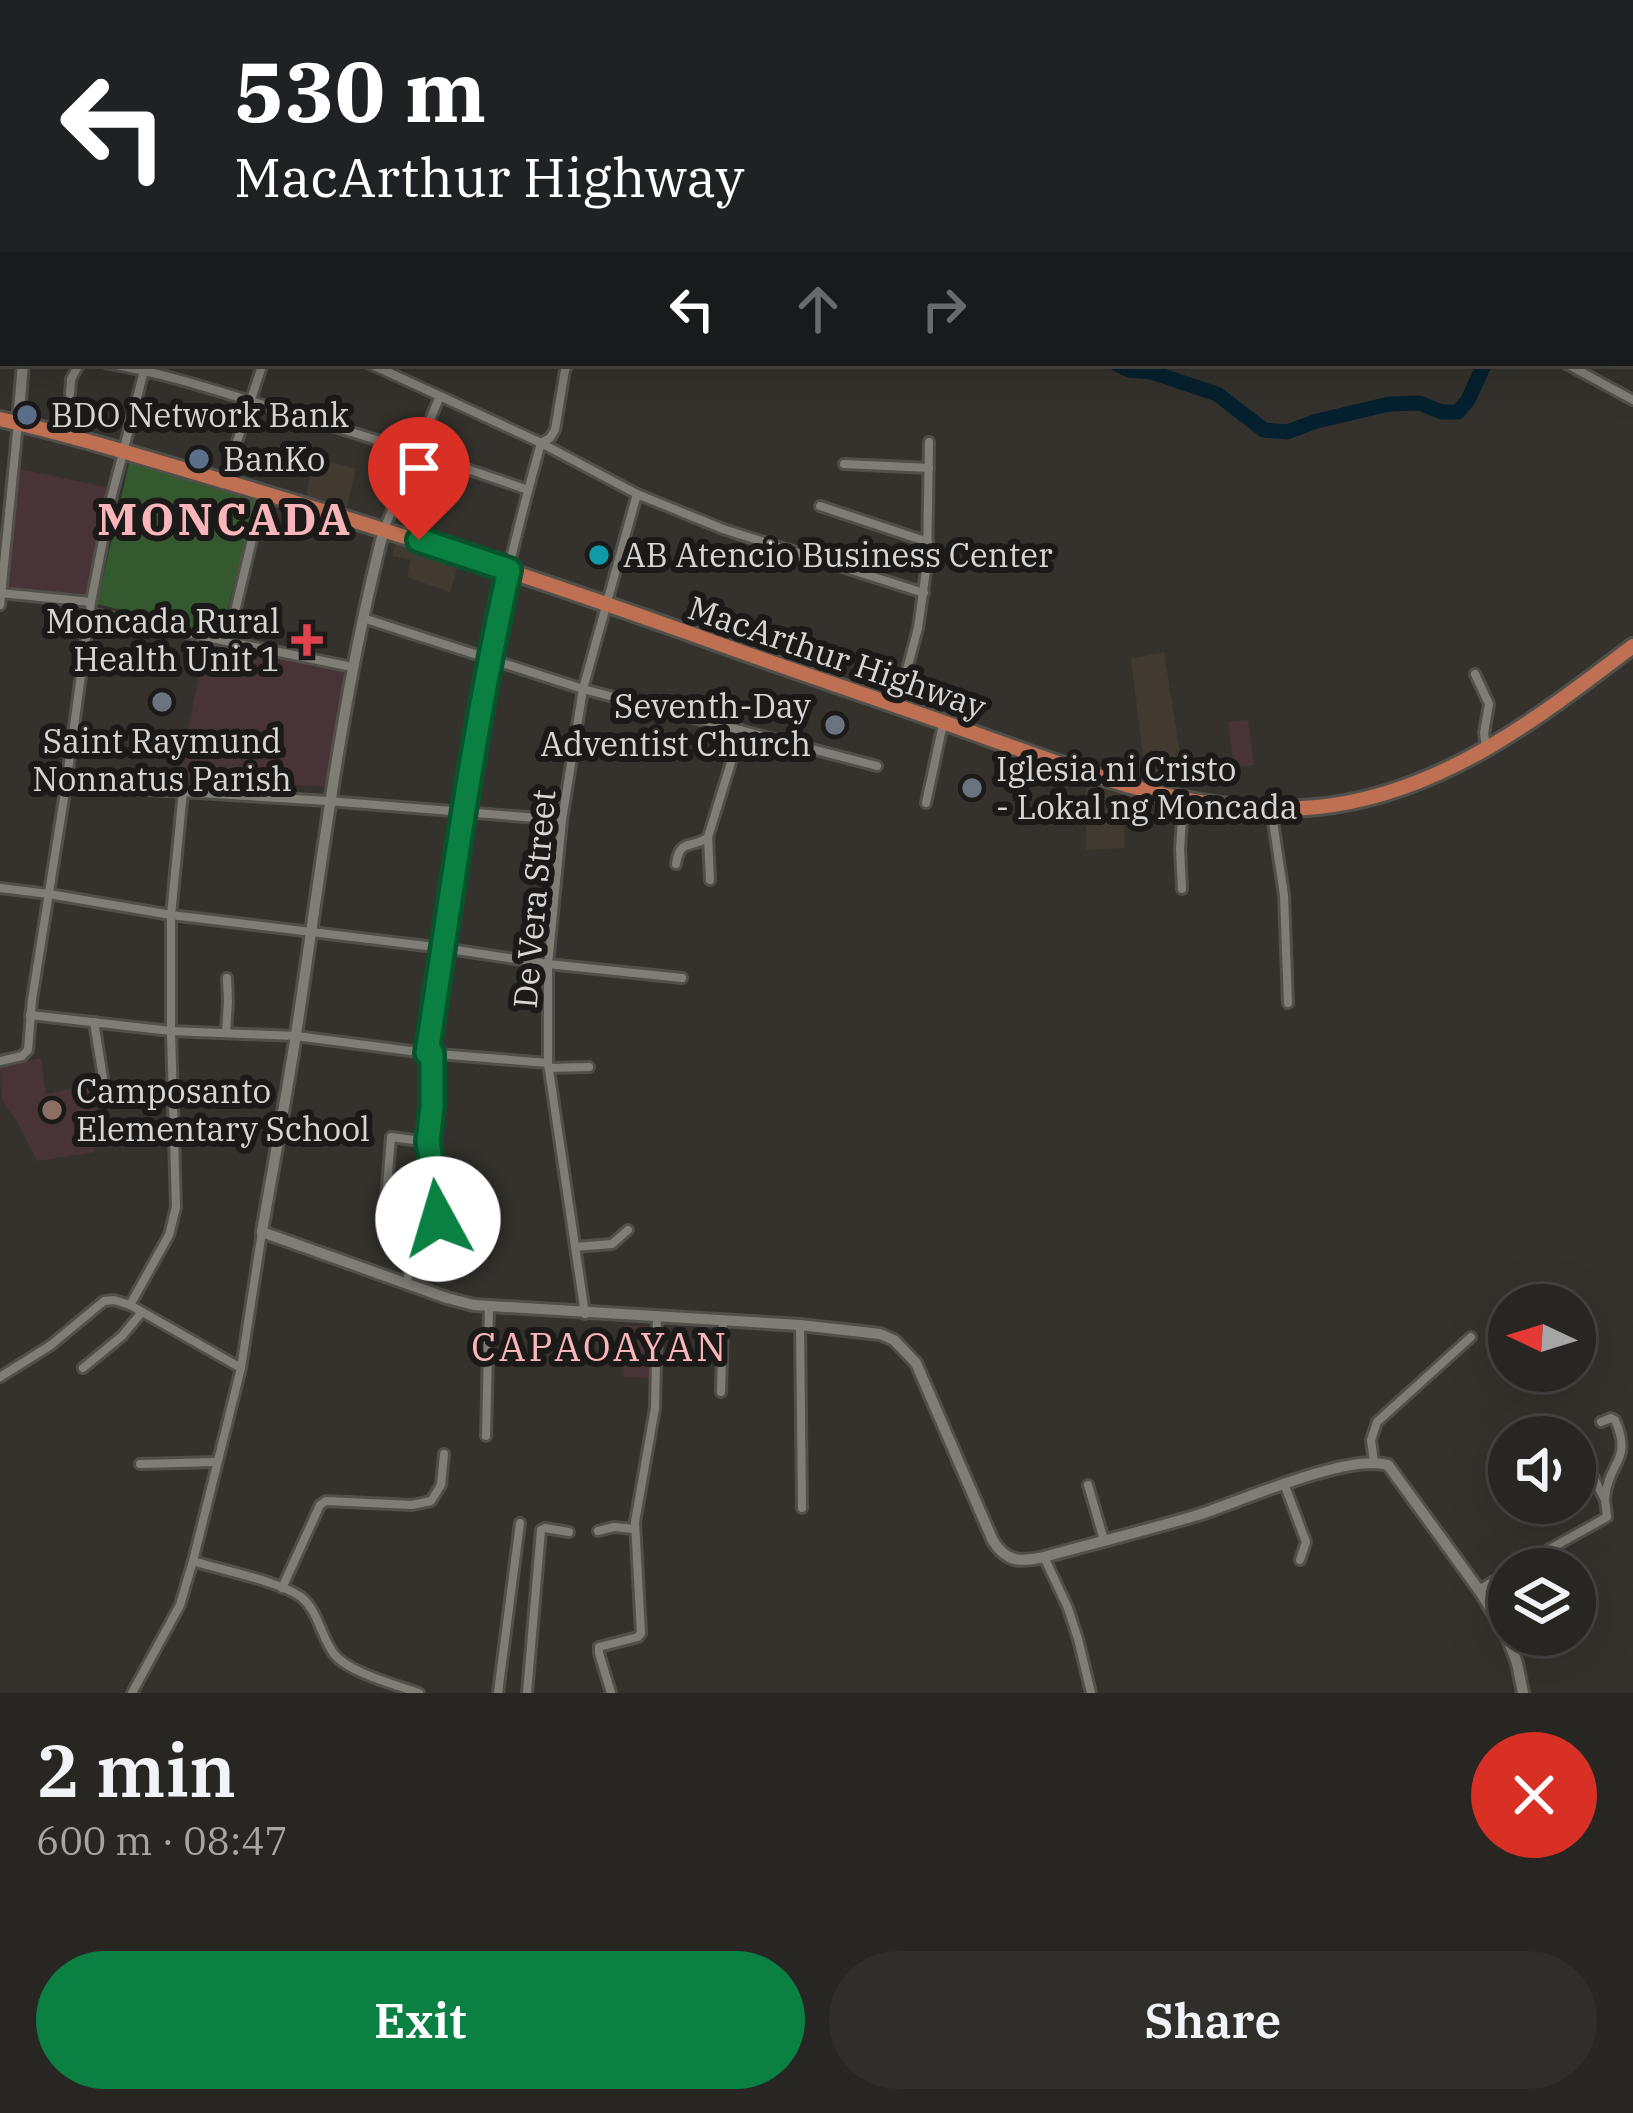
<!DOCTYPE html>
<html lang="en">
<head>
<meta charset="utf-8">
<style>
	:root { --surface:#282622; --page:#302e2a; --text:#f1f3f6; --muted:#a5a5a5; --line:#444340; --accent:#0b8043 }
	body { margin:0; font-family:"IBM Plex Serif",serif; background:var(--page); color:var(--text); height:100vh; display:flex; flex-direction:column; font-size:45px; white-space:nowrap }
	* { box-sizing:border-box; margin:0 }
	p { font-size:39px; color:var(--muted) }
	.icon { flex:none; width:66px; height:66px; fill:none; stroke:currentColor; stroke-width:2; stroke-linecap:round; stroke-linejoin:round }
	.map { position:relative; height:1693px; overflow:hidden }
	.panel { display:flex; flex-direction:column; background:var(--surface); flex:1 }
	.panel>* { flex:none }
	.banner { position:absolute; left:0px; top:0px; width:1635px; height:366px; box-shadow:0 12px 48px #0002,0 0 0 3px var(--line); background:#202124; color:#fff; overflow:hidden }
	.needle { width:78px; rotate:274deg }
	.fabs { position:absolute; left:1488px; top:1284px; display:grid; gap:24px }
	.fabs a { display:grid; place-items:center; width:108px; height:108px; border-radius:50%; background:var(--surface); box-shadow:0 12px 48px #0002,0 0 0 3px var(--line); font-size:60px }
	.pin { position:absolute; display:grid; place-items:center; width:102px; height:102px; color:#fff; margin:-123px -51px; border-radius:50% 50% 50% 0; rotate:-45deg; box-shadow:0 0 12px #0007 }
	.pin .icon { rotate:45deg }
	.me { position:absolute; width:132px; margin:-66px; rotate:354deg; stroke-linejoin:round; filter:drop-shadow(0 0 9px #0008) }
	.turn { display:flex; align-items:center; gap:42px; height:252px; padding:0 36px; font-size:54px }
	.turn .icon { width:156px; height:156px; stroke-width:2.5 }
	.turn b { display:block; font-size:84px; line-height:102px }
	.lanes { display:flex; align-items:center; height:114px; padding:0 36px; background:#0003; justify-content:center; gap:60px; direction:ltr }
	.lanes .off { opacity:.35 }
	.round { display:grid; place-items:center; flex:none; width:126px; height:126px; border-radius:63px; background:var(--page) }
	.headline { display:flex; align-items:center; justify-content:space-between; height:204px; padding:0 36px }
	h1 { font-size:72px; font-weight:600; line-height:90px }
	.action { display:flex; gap:24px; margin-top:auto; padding:24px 36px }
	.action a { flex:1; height:138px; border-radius:72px; background:var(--accent); color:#fff; font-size:48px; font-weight:600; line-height:138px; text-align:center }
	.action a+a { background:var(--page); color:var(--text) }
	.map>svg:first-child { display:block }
	.built { fill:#413a30 }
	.education { fill:#483437 }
	.green { fill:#35592e }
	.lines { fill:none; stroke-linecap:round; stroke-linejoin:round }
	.river { stroke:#05202e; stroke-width:15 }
	.street-casing { stroke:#514f4a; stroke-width:14 }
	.secondary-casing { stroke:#514f4a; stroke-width:16 }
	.highway-casing { stroke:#514f4a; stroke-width:20 }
	.street { stroke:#807d77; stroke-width:8 }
	.secondary { stroke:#807d77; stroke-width:10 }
	.highway { stroke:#bf7053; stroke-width:14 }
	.route-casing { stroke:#07532c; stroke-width:30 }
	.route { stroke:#0b8043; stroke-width:21 }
	.service-dot { fill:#5c6f8a; stroke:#1b1a18; stroke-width:4.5 }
	.culture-dot { fill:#0f9aa8; stroke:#1b1a18; stroke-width:4.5 }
	.health-dot { fill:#e0444e; stroke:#1b1a18; stroke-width:4.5 }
	.worship-dot { fill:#6b7280; stroke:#1b1a18; stroke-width:4.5 }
	.education-dot { fill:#8d6e63; stroke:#1b1a18; stroke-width:4.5 }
	.labels { text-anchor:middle; stroke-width:12; stroke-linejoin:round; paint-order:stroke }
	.poi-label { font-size:33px; fill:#d8d6d3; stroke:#1b1a18; text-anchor:start }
	.street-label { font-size:33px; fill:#d8d6d3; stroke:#1b1a18 }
	.quarter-label { font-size:39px; letter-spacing:3px; fill:#fab5ba; stroke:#1b1a18 }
	.district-label { font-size:45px; font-weight:bold; letter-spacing:3px; fill:#fab5ba; stroke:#1b1a18 }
</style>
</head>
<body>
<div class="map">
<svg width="1633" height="1693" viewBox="0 0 1633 1693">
	<rect width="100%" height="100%" fill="#35322d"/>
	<!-- built -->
	<g class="built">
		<path d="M315,457L356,469L347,508L306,496Z"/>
		<path d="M396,541L460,559L450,592L407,577L411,560L393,556Z"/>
		<path d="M1164,652L1185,786L1146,779L1131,659Z"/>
		<path d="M1086,784L1123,795L1125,848L1086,850Z"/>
	</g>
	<!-- education -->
	<g class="education">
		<path d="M19,469L111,488L86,597L5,589Z"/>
		<path d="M206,642L348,673L327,787L178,778Z"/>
		<path d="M1248,720L1254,765L1234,767L1228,722Z"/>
		<path d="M41,1058L46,1094L90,1085L100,1129L95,1152L37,1161L16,1120L2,1100L0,1067Z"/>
		<path d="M624,1325L655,1326L653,1378L623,1377Z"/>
	</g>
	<!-- green -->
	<path class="green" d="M129,463L257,499L221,634L97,604Z"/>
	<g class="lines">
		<!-- river -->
		<g class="river">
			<path d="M734,0L737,3"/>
			<path d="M1632,274H1633"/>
			<path d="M1115,363L1129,370L1151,372L1217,394L1264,430L1287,432L1317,421L1389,404L1419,403L1442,412H1458L1468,400L1485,363"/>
		</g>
		<!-- street casing -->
		<g class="street-casing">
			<g id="street">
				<path d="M0,137H3"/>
				<path d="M1632,320L1633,321"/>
				<path d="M1632,359L1633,360"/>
				<path d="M105,363C165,373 224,393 283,411C365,436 447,461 528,490"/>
				<path d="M368,363L440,396"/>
				<path d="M1565,363L1633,400"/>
				<path d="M70,394L71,379L80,363"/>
				<path d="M844,464L929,468"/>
				<path d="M224,481L263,363"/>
				<path d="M820,506L928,542"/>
				<path d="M384,529L440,396L541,443L637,494L723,529L924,593"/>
				<path d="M0,593L91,602"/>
				<path d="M0,605L18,423"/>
				<path d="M90,613L352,667"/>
				<path d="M363,618L583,689L877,766"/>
				<path d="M228,641L263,493"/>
				<path d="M1475,674L1489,704L1484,733L1486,747"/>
				<path d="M897,707L918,628L927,563L929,442"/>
				<path d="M66,785L328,801L562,820"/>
				<path d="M183,791L171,915V1031L176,1207L169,1235L130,1305L241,1368"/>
				<path d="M926,803L943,724"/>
				<path d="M1271,808L1284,895L1288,1003"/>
				<path d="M676,864C680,838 691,849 707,838"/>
				<path d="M710,880L708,837L741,730"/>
				<path d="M0,888L49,894L171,915L443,948L548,964L682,978"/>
				<path d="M1182,889L1180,849L1183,801"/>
				<path d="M30,1015L171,1031L296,1036L426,1053L548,1063"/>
				<path d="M226,1032L228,1002L227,978"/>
				<path d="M426,1053C447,922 462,790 489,659C503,587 521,515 541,443L550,438L555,430L565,370L569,363"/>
				<path d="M0,1061L22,1056L28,1050L32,1000L66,785L91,602L111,499L146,363"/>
				<path d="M549,1068L589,1067"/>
				<path d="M86,1084L100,1081L103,1078L94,1022"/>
				<path d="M429,1142L433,1099L432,1053"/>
				<path d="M575,1247L612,1244L628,1230"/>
				<path d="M407,1282L419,1218L385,1212L391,1137L428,1142L441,1217L419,1218"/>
				<path d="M585,1314L548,1063V964L562,820L583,689L637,494"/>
				<path d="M800,1325L802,1508"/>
				<path d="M83,1368L122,1336L142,1312"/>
				<path d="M0,1377L51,1345L104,1301L114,1300L130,1305"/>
				<path d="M721,1392L723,1321"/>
				<path d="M1601,1422L1611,1418L1615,1420C1633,1461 1609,1460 1605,1498"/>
				<path d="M486,1436L489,1307"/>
				<path d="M1374,1462L1371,1440L1377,1422L1471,1337"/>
				<path d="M140,1464L216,1462"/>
				<path d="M1088,1485L1104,1540"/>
				<path d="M1285,1486L1306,1542L1300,1560"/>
				<path d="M598,1531L614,1527L634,1529"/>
				<path d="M1044,1557L1068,1608L1078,1639L1091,1693"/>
				<path d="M193,1561C221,1570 279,1581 301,1597C318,1610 321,1637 334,1654C349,1673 397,1685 419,1693"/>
				<path d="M1514,1569L1607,1517L1605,1500L1575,1441"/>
				<path d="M282,1588L320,1505L326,1501L412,1505L431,1501L441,1485L444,1454"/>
				<path d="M1479,1590L1509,1572"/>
				<path d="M132,1693L180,1605L193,1561L241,1368L262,1232"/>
				<path d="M498,1693L520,1523"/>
				<path d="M527,1693L541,1530L545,1528L569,1532"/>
				<path d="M611,1693L599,1653V1647L638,1637L641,1633L635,1522L655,1408L657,1317"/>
			</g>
		</g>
		<!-- secondary casing -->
		<g class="secondary-casing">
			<g id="secondary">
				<path d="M56,3V0"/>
				<path d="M18,423L23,363"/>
				<path d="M384,529C341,696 322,864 296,1034C286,1100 273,1166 262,1232L447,1298L474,1305L800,1325L880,1334L894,1340L916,1363L993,1541C1007,1563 1021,1562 1044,1557C1095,1543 1147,1530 1198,1515C1241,1501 1348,1453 1388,1465L1479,1590L1506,1634L1517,1663L1523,1693"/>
			</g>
		</g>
		<!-- highway casing -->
		<g class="highway-casing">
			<path id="highway" d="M0,419C77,436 151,460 227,482C386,529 543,581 700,637C793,671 888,702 982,736C1094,776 1211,823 1333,805C1449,788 1542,715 1633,646"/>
		</g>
		<!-- street -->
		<use href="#street" class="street"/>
		<!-- secondary -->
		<use href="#secondary" class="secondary"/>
		<!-- highway -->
		<use href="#highway" class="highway"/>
	</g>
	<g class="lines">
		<!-- route casing -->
		<g class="route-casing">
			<path id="route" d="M419,540L509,570C473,729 452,891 427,1053H432V1107L428,1142L441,1214L438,1219"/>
		</g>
		<!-- route -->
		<use href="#route" class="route"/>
	</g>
	<!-- markers -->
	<g class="service-dot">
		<circle cx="27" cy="415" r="12"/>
		<circle cx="199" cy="459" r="12"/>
	</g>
	<circle class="culture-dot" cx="599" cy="555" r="12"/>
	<path class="health-dot" d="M301 622h12v12h12v12h-12v12h-12v-12h-12v-12h12z"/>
	<g class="worship-dot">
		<circle cx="162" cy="702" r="12"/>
		<circle cx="835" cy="725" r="12"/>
		<circle cx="972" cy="788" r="12"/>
	</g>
	<circle class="education-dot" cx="52" cy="1110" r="12"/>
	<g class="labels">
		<!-- poi labels -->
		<g class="poi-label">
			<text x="51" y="427">BDO Network Bank</text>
			<text x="223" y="471">BanKo</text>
			<text x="623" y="567">AB Atencio Business Center</text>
			<text x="280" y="633" text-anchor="end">Moncada Rural<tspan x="280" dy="38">Health Unit 1</tspan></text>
			<text x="811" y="718" text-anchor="end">Seventh-Day<tspan x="811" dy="38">Adventist Church</tspan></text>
			<text x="162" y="753" text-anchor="middle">Saint Raymund<tspan x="162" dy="38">Nonnatus Parish</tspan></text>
			<text x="996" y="781">Iglesia ni Cristo<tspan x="996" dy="38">- Lokal ng Moncada</tspan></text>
			<text x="76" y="1103">Camposanto<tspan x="76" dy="38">Elementary School</tspan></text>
		</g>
		<!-- street labels -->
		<g class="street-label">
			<text transform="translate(837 657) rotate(19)" y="12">MacArthur Highway</text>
			<text transform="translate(534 899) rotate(-85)" y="12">De Vera Street</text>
		</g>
		<!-- quarter labels -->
		<g class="quarter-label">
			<text x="600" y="1361">CAPAOAYAN</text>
		</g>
		<!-- district labels -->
		<g class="district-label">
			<text x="225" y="535">MONCADA</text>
		</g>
	</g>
</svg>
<div class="fabs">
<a><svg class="needle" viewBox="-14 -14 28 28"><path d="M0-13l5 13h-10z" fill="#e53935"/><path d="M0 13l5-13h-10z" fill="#a5a5a5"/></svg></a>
<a><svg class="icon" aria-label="sound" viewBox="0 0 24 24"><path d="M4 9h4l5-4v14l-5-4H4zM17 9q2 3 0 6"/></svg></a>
<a><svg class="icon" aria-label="layers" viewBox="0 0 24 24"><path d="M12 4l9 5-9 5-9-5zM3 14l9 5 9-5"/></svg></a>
</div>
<div class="pin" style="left:419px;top:540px;background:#d93025"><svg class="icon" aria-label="arrive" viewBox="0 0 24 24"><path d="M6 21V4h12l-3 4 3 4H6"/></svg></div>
<svg class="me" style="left:438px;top:1219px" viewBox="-20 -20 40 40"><circle r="19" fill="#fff"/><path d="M0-13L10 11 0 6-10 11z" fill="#0b8043"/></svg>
<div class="banner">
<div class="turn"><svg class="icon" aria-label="left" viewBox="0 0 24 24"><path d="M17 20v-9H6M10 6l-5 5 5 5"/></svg><div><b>530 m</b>MacArthur Highway</div></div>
<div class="lanes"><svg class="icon" aria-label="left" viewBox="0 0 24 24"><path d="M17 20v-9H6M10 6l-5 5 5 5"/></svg><svg class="icon off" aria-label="ahead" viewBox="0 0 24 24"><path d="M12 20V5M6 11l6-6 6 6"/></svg><svg class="icon off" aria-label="right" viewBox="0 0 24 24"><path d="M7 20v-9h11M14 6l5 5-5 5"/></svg></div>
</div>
</div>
<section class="panel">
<div class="headline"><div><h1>2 min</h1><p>600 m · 08:47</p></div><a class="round" style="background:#d93025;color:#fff"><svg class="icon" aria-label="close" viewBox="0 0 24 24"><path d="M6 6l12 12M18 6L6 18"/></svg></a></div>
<div class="action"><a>Exit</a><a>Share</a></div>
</section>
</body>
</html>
